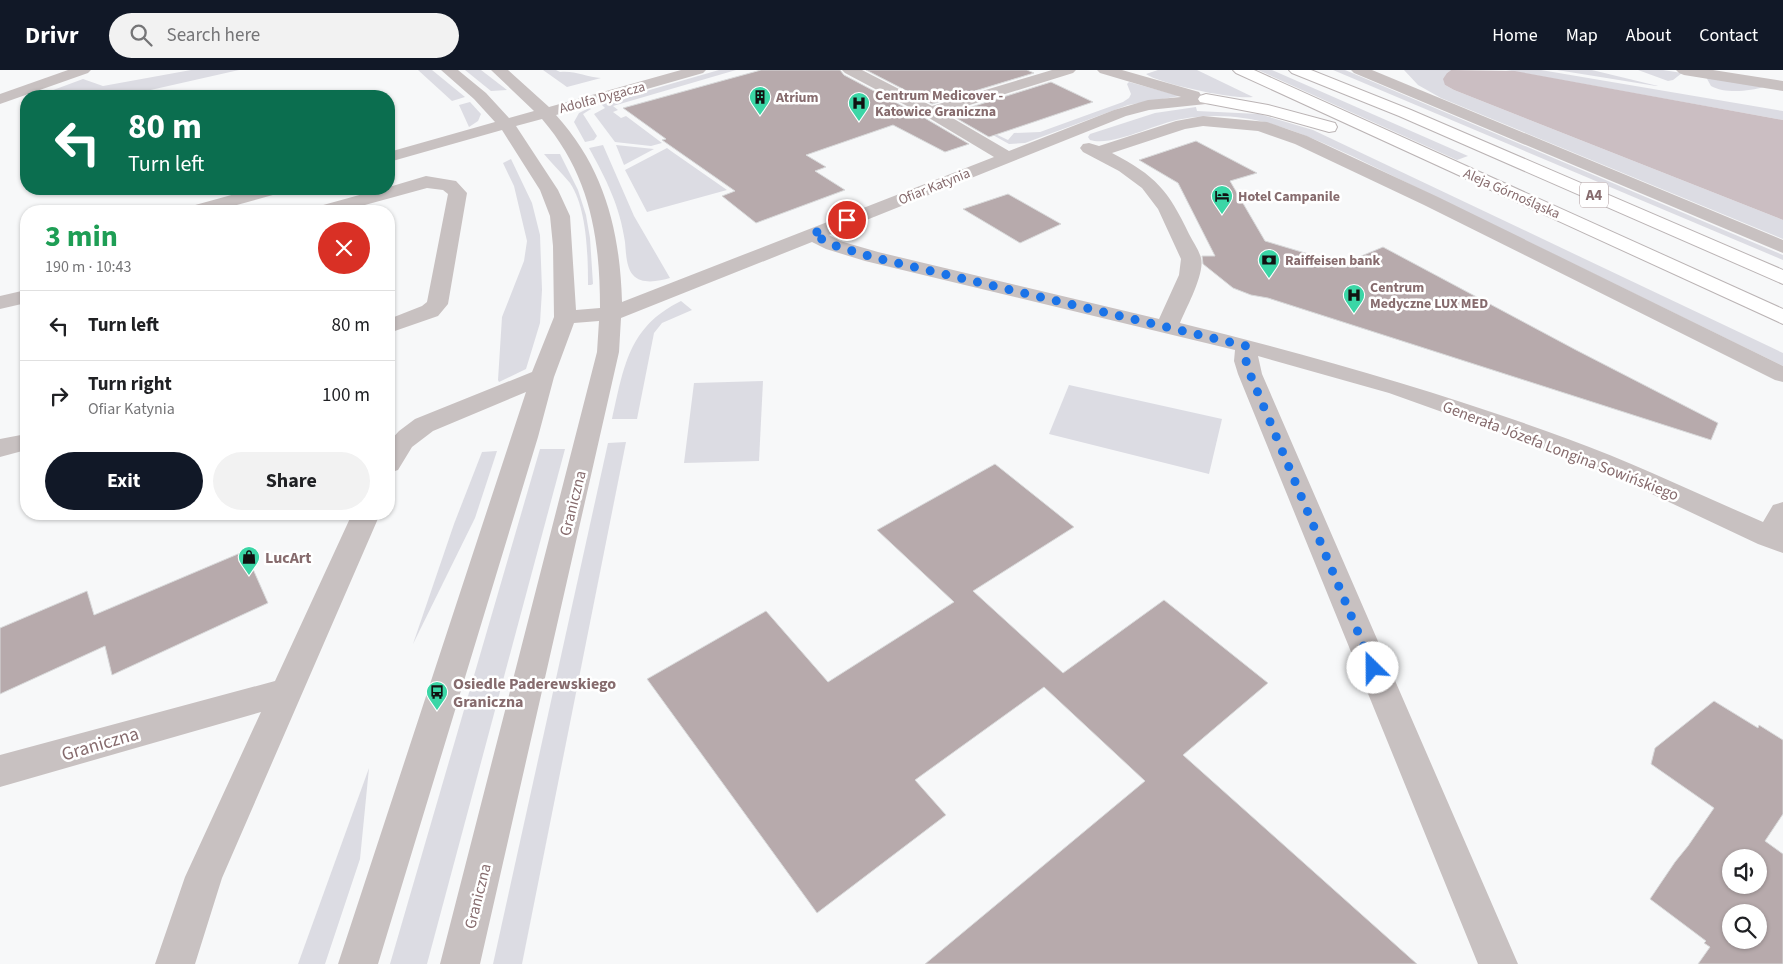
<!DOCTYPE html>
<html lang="en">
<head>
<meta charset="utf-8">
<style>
	:root { --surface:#fff; --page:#f2f2f2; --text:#202124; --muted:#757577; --line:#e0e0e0; --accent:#111827 }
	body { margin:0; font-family:"Source Sans 3",sans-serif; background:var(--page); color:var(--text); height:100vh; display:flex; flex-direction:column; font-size:19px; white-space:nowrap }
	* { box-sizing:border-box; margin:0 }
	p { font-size:16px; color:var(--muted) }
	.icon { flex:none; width:28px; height:28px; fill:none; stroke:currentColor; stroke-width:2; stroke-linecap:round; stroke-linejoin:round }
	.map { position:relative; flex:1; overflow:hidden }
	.details { position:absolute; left:20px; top:135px; width:375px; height:315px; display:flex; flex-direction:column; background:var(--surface); border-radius:20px; box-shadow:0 1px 4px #0004 }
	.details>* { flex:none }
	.guide { position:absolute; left:20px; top:20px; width:375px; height:105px; border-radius:20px; box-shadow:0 1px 4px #0004; background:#0b6e4f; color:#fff; overflow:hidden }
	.buttons { position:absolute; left:1722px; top:779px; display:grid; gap:10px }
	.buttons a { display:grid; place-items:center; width:45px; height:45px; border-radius:50%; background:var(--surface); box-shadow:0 1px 4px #0004; font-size:25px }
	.pin { position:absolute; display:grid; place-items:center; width:42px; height:42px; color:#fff; margin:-21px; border:2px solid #fff; border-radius:50%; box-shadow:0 1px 5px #0007 }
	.me { position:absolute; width:55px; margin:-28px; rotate:337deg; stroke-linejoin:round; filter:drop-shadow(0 0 4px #0008) }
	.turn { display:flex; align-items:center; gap:18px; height:105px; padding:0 25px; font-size:22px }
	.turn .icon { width:65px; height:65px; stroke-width:2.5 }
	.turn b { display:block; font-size:35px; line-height:42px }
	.round { display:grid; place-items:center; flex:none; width:52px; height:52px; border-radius:26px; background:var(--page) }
	.headline { display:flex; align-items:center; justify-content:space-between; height:85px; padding:0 25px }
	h1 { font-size:30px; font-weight:700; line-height:38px; color:#1e9e55 }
	.cta { display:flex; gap:10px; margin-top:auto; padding:10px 25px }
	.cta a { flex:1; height:58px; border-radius:30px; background:var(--accent); color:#fff; font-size:20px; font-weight:700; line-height:58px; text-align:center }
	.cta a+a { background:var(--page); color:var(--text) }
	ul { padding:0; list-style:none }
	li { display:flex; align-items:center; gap:15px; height:70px; padding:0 25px; border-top:1px solid var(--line) }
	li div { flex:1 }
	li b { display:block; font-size:19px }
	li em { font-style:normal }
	header { display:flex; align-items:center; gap:30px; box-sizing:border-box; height:70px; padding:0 25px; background:var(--accent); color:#fff }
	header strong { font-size:24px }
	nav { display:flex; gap:28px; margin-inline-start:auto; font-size:18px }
	.search { width:350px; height:45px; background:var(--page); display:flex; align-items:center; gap:12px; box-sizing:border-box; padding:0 18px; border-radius:28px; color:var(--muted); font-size:19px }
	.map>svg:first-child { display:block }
	.green { fill:#dcdce3 }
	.water { fill:#cbbec2 }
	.building { fill:#b7aaac; stroke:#d9dadb; fill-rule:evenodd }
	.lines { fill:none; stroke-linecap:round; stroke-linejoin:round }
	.highway-casing { stroke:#bbb4b5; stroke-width:2 }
	.minor { fill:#c8c1c1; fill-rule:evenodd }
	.highway { fill:#fff; fill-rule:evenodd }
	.route { stroke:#1a73e8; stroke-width:9; stroke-dasharray:0 16.2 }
	.labels { text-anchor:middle; stroke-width:5; stroke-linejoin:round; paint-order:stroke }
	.far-poi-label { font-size:14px; font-weight:bold; fill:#866b6d; stroke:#fff; text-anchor:start }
	.far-street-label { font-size:14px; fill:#866b6d; stroke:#fff }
	.shield { fill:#fff; stroke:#aa9799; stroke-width:1 }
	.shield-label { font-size:15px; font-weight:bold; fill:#866b6d }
	.street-label { font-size:16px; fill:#866b6d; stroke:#fff }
	.poi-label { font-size:16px; font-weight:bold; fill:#866b6d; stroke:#fff; text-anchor:start }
	.near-street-label { font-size:19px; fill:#866b6d; stroke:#fff }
</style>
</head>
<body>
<header>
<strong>Drivr</strong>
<div class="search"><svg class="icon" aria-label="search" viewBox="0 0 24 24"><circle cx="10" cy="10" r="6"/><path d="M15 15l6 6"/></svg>Search here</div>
<nav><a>Home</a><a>Map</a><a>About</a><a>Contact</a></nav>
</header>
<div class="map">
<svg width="1783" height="894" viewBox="0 0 1783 894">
	<rect width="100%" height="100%" fill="#f7f8f9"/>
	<!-- green -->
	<g class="green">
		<path d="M191,0H239L124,26H37L83,9L103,16Z"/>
		<path d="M418,0H432L465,27L452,31Z"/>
		<path d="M465,0H481L507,20L491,21Z"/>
		<path d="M543,0H556L560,2C573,0 587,7 601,8L567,17Z"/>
		<path d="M719,0H736L613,36L618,40L613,42L621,48L626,46L662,73L651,76L615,72L594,44L605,38L601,34Z"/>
		<path d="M1158,0H1197L1253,27C1235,30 1160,14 1146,4Z"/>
		<path d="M1258,0H1272L1468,86L1457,90Z"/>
		<path d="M1333,0H1345L1783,185V190Z"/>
		<path d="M1404,0H1451L1447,3L1445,15L1454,20L1783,150V169L1441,28L1418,15Z"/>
		<path d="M1506,0H1541L1783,41V50Z"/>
		<path d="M1557,0H1592L1658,16H1656Z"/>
		<path d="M1638,0H1663L1682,3L1673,10L1668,11Z"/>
		<path d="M1706,7L1764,17C1750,21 1725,24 1711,16Z"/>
		<path d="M1129,12L1180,26L1128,35L1025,73L1009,74L966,50L1008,70L1014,63L1040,62L1123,32L1129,28L1131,24L1127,14Z"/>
		<path d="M470,32L481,44L478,51L469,57L459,35Z"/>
		<path d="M1196,37L1197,41L1259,44L1313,60L1783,283V296L1352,86C1295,60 1247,38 1182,49C1156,53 1113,77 1090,70L1088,67L1090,64L1155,43Z"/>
		<path d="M589,38L591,39L583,44L597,66L594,70L585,72L574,52L579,43Z"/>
		<path d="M603,75L634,146L670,208C659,211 642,215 633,205C626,197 626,182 625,172C620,136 606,109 589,78Z"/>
		<path d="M616,75L654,79L624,95Z"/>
		<path d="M667,78L671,81L727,120L647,142L625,100Z"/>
		<path d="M544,84H560L578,120L586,145L590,168L593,214L591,215H588C588,185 587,138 570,113C562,103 552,94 544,84Z"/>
		<path d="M511,89L532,133L540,165L542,220L540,253L526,299L499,312L498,310L502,247L524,191L527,171L514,116L503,93Z"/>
		<path d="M681,231L692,240L662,253L654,263L637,349H612C624,297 628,257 681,231Z"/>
		<path d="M763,311L759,391L684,393L694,313Z"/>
		<path d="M1069,315L1222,349L1209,404L1049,364Z"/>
		<path d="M626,372L522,894H493L608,373Z"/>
		<path d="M540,379H565L427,894H390Z"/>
		<path d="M497,381L475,448L413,574L454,454L482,382Z"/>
		<path d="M369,698L360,789L325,894H298Z"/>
	</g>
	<!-- water -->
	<path class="water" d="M1451,0L1515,1L1783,50V150L1454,20L1445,15L1443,9L1447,3Z"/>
	<!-- building -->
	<g class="building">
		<path d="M761,0H840L844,5L923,47L969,74L945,82L893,55L806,85L826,97L815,101L845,120L756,153L722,126L735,121L662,70L666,69L623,38Z"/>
		<path d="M866,0H1027L1034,3L932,34Z"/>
		<path d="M1051,12L1093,32L989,67L949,44Z"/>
		<path d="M1196,71L1257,103L1230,111L1265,171L1342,194L1383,177L1576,280L1718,353L1711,370L1268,228L1251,225L1233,218L1203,194L1202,186H1215L1178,113L1139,90Z"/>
		<path d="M1008,124L1061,154L1020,173L963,139Z"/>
		<path d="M995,394L1074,457L973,521L1063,603L1164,530L1268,613L1183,685L1417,894H925L1145,711L1044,617L915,710L946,745L817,843L647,609L766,541L828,612L954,532L877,460Z"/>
		<path d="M245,481L268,533L112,605L105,576L0,624V558L87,521L94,545Z"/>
		<path d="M1714,631L1758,658L1759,655L1783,670V744L1765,771L1783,784V894H1698L1710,877L1704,873L1706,871L1650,829L1675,792L1688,776L1714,738L1651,694L1655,678ZM1731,788H1759V815H1731ZM1731,842H1759V870H1731Z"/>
	</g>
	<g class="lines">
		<!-- highway casing -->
		<g class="highway-casing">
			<g id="highway">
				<path d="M1233,0H1254L1783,239V254L1236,3Z"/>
				<path d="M1289,0H1311L1411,40L1783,200V214L1399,46L1292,3Z"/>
				<path d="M1206,24L1268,35L1335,53L1337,57L1335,61L1329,62L1268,45L1200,32L1198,29L1200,26Z"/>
			</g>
		</g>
		<!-- minor -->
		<g class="minor">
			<path d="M68,0H91L88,3L0,34V24Z"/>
			<path d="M441,0H458L486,23L509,48L534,41L491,0H508L549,37L681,0H706L703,3L556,45C605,99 620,162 622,232L994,87L924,45L845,3L842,0H862L932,36L1052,0H1076L1073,3L944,43L1009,81L1114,40L1148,30L1181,27L1100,3L1097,0H1122L1199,22L1201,25L1212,26L1214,29L1212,32L1206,34L1149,40L1126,46L829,165L840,171L878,182L1159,249L1179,205L1181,189L1158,139L1142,118L1119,101L1083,82L1080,78L1083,74L1089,73L1099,76L1176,51L1203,46L1267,52L1307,66L1438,127L1783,296V312L1775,310L1424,135L1295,74L1258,61L1203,56L1185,59L1112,83C1156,106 1168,120 1189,164C1193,172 1199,180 1201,188C1205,204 1186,238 1180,253C1311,285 1441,322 1568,369C1634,393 1698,424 1763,452L1773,435L1783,432V483L1758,474L1635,416L1551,381L1389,323L1258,286L1262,304L1518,894H1478L1238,304L1234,291L1235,280L865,191L826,179L812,172L621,248L619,282L480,894H440L597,282L599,251L574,253L554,307L538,367L378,894H338L526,322L433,361L412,377L398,400L389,403V372L399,361L415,349L532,302L554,247L553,176L550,146L540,120L502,60L389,92V82L495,52L474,29ZM542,49C590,105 600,167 600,238L576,240L570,146L558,120L516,56Z"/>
			<path d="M1351,0H1372L1783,170V183L1354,3Z"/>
			<path d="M1676,0H1713L1783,11V21L1684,5L1679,3Z"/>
			<path d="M426,106L456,111L467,123L448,234L438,246L389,263V249L422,236L427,232L448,124L443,120L427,118L343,141H313L316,137L381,119H389V117Z"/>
			<path d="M253,119H282L280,123L215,141H185L188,137Z"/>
			<path d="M26,220V233L0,239V226Z"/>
			<path d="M26,364V380L0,387V369Z"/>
			<path d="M352,444H380L222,808L195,894H155L185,807L261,642L0,717V685L275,611Z"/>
		</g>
		<!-- highway -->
		<use href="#highway" class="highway"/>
	</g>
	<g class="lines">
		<!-- route -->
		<path class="route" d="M847,150L812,164L833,175L872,187L1246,276V291L1250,304L1373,598"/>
	</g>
	<!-- icons -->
	<defs>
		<g id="building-pin" transform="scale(1.125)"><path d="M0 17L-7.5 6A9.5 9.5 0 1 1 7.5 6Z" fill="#3bd6a6" stroke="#fff"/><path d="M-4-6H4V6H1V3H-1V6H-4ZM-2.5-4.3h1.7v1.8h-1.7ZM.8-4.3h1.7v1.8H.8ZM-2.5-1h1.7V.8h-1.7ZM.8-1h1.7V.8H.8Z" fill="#111"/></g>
		<g id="hospital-pin" transform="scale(1.125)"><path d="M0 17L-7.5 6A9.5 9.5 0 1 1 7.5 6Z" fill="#3bd6a6" stroke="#fff"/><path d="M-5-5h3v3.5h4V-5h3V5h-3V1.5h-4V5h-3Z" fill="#111"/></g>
		<g id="hotel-pin" transform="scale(1.125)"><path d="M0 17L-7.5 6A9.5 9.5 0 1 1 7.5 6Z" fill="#3bd6a6" stroke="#fff"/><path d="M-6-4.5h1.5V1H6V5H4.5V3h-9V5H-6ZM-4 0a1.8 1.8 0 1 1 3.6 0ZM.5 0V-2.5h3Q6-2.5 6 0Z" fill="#111"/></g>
		<g id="bank-pin" transform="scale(1.125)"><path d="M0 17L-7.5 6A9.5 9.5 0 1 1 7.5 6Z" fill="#3bd6a6" stroke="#fff"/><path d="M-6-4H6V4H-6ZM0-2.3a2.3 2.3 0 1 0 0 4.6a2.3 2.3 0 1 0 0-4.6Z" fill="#111"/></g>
		<g id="shop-pin" transform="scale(1.125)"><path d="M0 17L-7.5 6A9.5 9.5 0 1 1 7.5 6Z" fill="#3bd6a6" stroke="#fff"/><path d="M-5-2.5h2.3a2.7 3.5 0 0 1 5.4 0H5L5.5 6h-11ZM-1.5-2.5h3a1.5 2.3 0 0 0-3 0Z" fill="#111"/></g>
		<g id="bus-pin" transform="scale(1.125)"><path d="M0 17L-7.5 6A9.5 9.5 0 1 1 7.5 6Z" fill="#3bd6a6" stroke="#fff"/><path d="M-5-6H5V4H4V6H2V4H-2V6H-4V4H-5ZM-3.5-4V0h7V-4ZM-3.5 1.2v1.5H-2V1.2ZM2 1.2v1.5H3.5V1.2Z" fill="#111"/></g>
	</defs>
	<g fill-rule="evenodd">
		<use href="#building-pin" x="760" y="27"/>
		<use href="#hospital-pin" x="859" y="33"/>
		<use href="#hotel-pin" x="1222" y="126"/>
		<use href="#bank-pin" x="1269" y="190"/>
		<use href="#hospital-pin" x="1354" y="225"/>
		<use href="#shop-pin" x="249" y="487"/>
		<use href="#bus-pin" x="437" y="622"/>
	</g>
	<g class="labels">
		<!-- far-poi labels -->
		<g class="far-poi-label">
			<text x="875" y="30">Centrum Medicover -<tspan x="875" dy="16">Katowice Graniczna</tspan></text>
			<text x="776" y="32">Atrium</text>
			<text x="1238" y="131">Hotel Campanile</text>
			<text x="1285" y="195">Raiffeisen bank</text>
			<text x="1370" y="222">Centrum<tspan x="1370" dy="16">Medyczne LUX MED</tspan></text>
		</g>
		<!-- far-street labels -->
		<g class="far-street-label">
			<text transform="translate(602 27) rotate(-15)" y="5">Adolfa Dygacza</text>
			<text transform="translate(934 116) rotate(-22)" y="5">Ofiar Katynia</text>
			<text transform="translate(1512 123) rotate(24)" y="5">Aleja Górnośląska</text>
		</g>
		<!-- shield labels -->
		<rect class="shield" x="1580" y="112.5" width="28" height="25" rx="4"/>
		<g class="shield-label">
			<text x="1594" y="130">A4</text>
		</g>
		<!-- street labels -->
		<g class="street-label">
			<text transform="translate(1561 380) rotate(21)" y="6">Generała Józefa Longina Sowińskiego</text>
			<text transform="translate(572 433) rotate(-76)" y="6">Graniczna</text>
			<text transform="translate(477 826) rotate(-76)" y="6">Graniczna</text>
		</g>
		<!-- poi labels -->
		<g class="poi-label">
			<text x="265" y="493">LucArt</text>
			<text x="453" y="619">Osiedle Paderewskiego<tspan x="453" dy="18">Graniczna</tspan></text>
		</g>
		<!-- near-street labels -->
		<g class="near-street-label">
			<text transform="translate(100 673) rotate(-16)" y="7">Graniczna</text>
		</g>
	</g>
</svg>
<div class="buttons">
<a><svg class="icon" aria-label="sound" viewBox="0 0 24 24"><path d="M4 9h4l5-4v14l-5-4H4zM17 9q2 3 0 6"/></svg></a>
<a><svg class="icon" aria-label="search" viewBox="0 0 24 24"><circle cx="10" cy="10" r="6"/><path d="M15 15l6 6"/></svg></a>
</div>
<div class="pin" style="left:847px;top:150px;background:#d93025"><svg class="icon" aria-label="arrive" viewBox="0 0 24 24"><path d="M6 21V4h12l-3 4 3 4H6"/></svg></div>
<svg class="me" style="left:1373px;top:598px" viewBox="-20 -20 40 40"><circle r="19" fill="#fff"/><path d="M0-13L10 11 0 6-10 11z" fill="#1a73e8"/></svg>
<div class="guide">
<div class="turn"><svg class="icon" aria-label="left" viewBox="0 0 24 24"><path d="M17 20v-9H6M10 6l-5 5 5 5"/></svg><div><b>80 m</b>Turn left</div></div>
</div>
<section class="details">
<div class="headline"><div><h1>3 min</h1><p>190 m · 10:43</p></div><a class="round" style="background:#d93025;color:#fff"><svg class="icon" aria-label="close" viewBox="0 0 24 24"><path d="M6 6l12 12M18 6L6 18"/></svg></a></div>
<ul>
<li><svg class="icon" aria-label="left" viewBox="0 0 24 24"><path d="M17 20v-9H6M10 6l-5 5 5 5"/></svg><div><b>Turn left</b></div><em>80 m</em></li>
<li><svg class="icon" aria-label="right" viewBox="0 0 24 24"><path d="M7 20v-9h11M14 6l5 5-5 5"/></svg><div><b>Turn right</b><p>Ofiar Katynia</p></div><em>100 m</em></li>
</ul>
<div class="cta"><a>Exit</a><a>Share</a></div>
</section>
</div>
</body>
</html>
